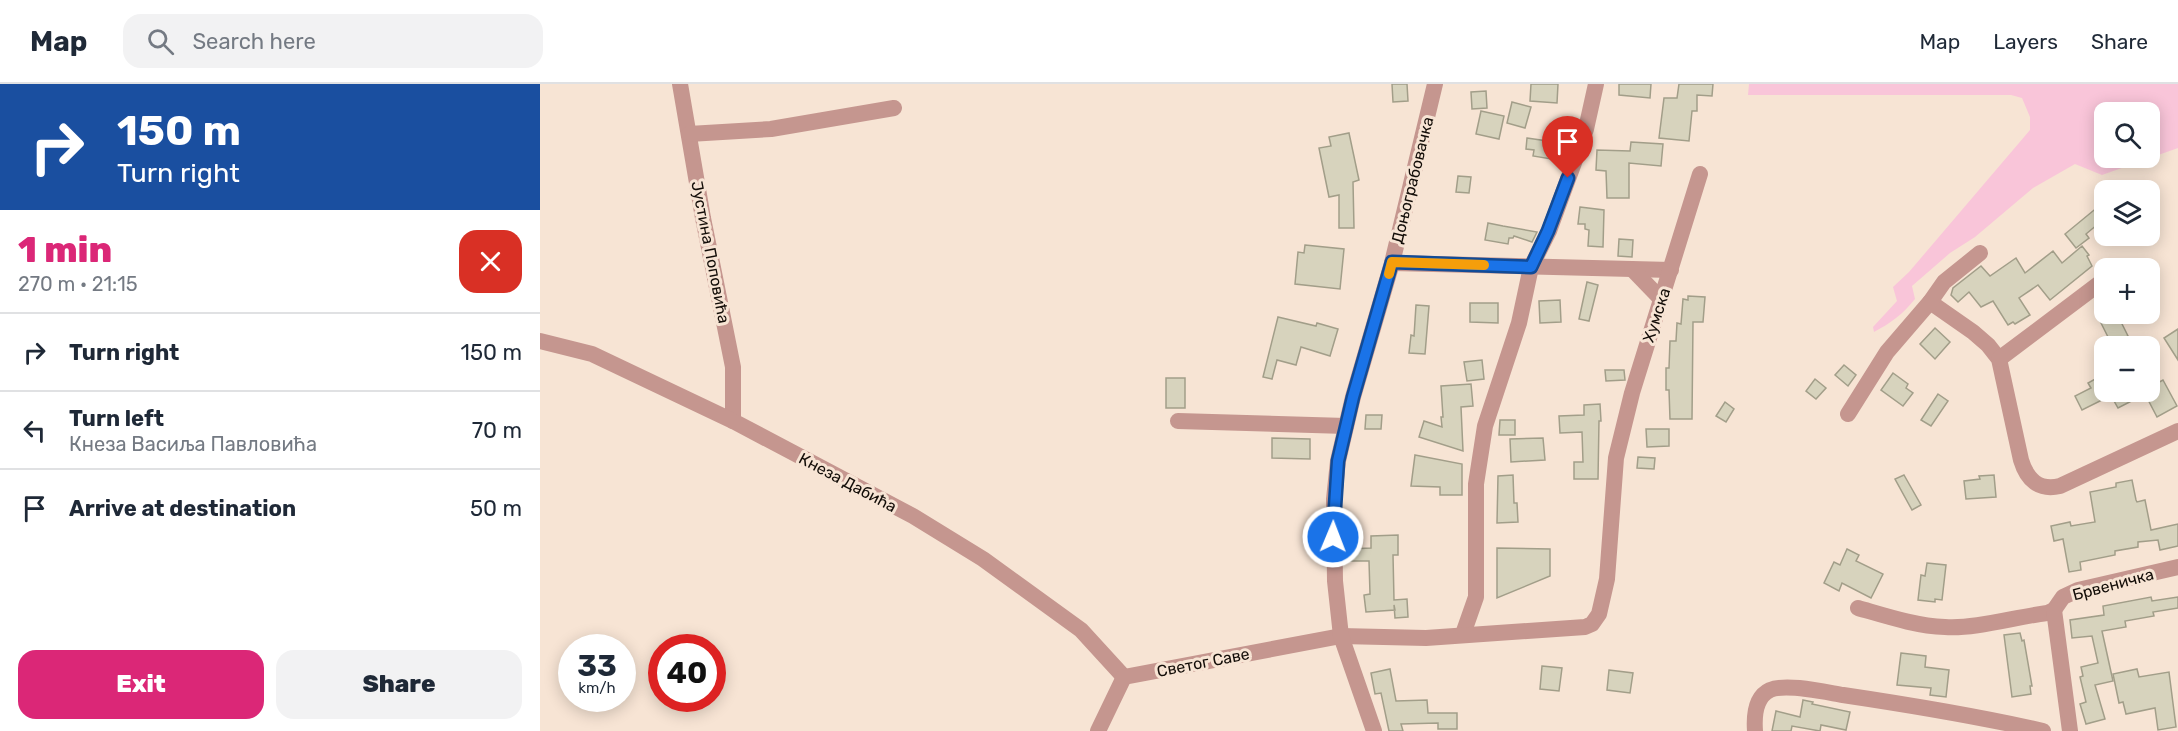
<!DOCTYPE html>
<html lang="en">
<head>
<meta charset="utf-8">
<style>
	:root { --surface:#fff; --page:#f2f2f3; --text:#1f2937; --muted:#747a83; --line:#e0e1e3; --accent:#db2777 }
	body { margin:0; font-family:Rubik,sans-serif; background:var(--page); color:var(--text); height:100vh; display:flex; flex-direction:column; font-size:22px; white-space:nowrap }
	* { box-sizing:border-box; margin:0 }
	p { font-size:20px; color:var(--muted) }
	.icon { flex:none; width:33px; height:33px; fill:none; stroke:currentColor; stroke-width:2; stroke-linecap:round; stroke-linejoin:round }
	.map { position:relative; flex:1; overflow:hidden }
	.side { display:flex; flex-direction:column; background:var(--surface); width:540px }
	.side>* { flex:none }
	.guide { background:#1a4fa0; color:#fff; overflow:hidden }
	.tools { position:absolute; left:1554px; top:18px; display:grid; gap:12px }
	.tools a { display:grid; place-items:center; width:66px; height:66px; border-radius:12px; background:var(--surface); box-shadow:0 3px 15px #0003; font-size:30px }
	.speed { position:absolute; left:18px; top:550px; display:flex; gap:12px; font-size:30px; font-weight:700; text-align:center }
	.speed>* { display:grid; place-content:center; width:78px; height:78px; border-radius:50%; background:var(--surface); box-shadow:0 3px 15px #0003; line-height:1 }
	.speed small { font-size:15px; font-weight:400 }
	.speed .limit { border:9px solid #d22; background:#fff; color:#111 }
	.pin { position:absolute; display:grid; place-items:center; width:51px; height:51px; color:#fff; margin:-62px -26px; border-radius:50% 50% 50% 0; rotate:-45deg; box-shadow:0 0 6px #0007 }
	.pin .icon { rotate:45deg }
	.me { position:absolute; width:66px; margin:-33px; rotate:1deg; stroke-linejoin:round; filter:drop-shadow(0 0 4px #0008) }
	.turn { display:flex; align-items:center; gap:21px; height:126px; padding:0 18px; font-size:27px }
	.turn .icon { width:78px; height:78px; stroke-width:2.5 }
	.turn b { display:block; font-size:42px; line-height:51px }
	.round { display:grid; place-items:center; flex:none; width:63px; height:63px; border-radius:18px; background:var(--page) }
	.head { display:flex; align-items:center; justify-content:space-between; height:102px; padding:0 18px }
	h1 { font-size:36px; font-weight:800; line-height:45px; color:var(--accent) }
	.action { display:flex; gap:12px; margin-top:auto; padding:12px 18px }
	.action a { flex:1; height:69px; border-radius:18px; background:var(--accent); color:#fff; font-size:24px; font-weight:800; line-height:69px; text-align:center }
	.action a+a { background:var(--page); color:var(--text) }
	ul { padding:0; list-style:none }
	li { display:flex; align-items:center; gap:18px; height:78px; padding:0 18px; border-top:2px solid var(--line) }
	li div { flex:1 }
	li b { display:block; font-size:22px }
	li em { font-style:normal }
	header { display:flex; align-items:center; gap:36px; box-sizing:border-box; height:84px; padding:0 30px; background:var(--surface); border-bottom:2px solid var(--line) }
	header strong { font-size:28px }
	nav { display:flex; gap:33px; margin-inline-start:auto; font-size:21px }
	.search { width:420px; height:54px; background:var(--page); display:flex; align-items:center; gap:15px; box-sizing:border-box; padding:0 21px; border-radius:18px; color:var(--muted); font-size:22px }
	main { display:flex; flex:1; min-height:0 }
	.map>svg:first-child { display:block }
	.green { fill:#f9c5d9; fill-rule:evenodd }
	.building { fill:#d7d3bd; stroke:#a29e89; stroke-width:1.5 }
	.lines { fill:none; stroke-linecap:round; stroke-linejoin:round }
	.minor { stroke:#c5968f; stroke-width:16 }
	.route-casing { stroke:#114b97; stroke-width:15 }
	.route { stroke:#1a73e8; stroke-width:10 }
	.slow { stroke:#f59e0b; stroke-width:10 }
	.labels { text-anchor:middle; stroke-width:6; stroke-linejoin:round; paint-order:stroke }
	.street-label { font-size:16px; fill:#130d08; stroke:#f7e4d4 }
</style>
</head>
<body>
<header>
<strong>Map</strong>
<div class="search"><svg class="icon" aria-label="search" viewBox="0 0 24 24"><circle cx="10" cy="10" r="6"/><path d="M15 15l6 6"/></svg>Search here</div>
<nav><a>Map</a><a>Layers</a><a>Share</a></nav>
</header>
<main>
<section class="side">
<div class="guide">
<div class="turn"><svg class="icon" aria-label="right" viewBox="0 0 24 24"><path d="M7 20v-9h11M14 6l5 5-5 5"/></svg><div><b>150 m</b>Turn right</div></div>
</div>
<div class="head"><div><h1>1 min</h1><p>270 m · 21:15</p></div><a class="round" style="background:#d93025;color:#fff"><svg class="icon" aria-label="close" viewBox="0 0 24 24"><path d="M6 6l12 12M18 6L6 18"/></svg></a></div>
<ul>
<li><svg class="icon" aria-label="right" viewBox="0 0 24 24"><path d="M7 20v-9h11M14 6l5 5-5 5"/></svg><div><b>Turn right</b></div><em>150 m</em></li>
<li><svg class="icon" aria-label="left" viewBox="0 0 24 24"><path d="M17 20v-9H6M10 6l-5 5 5 5"/></svg><div><b>Turn left</b><p>Кнеза Васиља Павловића</p></div><em>70 m</em></li>
<li><svg class="icon" aria-label="arrive" viewBox="0 0 24 24"><path d="M6 21V4h12l-3 4 3 4H6"/></svg><div><b>Arrive at destination</b></div><em>50 m</em></li>
</ul>
<div class="action"><a>Exit</a><a>Share</a></div>
</section>
<div class="map">
<svg width="1638" height="647" viewBox="0 0 1638 647">
	<rect width="100%" height="100%" fill="#f7e4d4"/>
	<!-- green -->
	<path class="green" d="M1209,0H1638V64L1562,91L1535,80L1493,104L1435,153L1410,169L1372,202L1375,215C1363,230 1351,239 1334,248L1333,243L1357,217L1353,203L1369,188L1490,46V33L1482,14L1471,11H1208ZM1564,28H1610V74H1564Z"/>
	<!-- building -->
	<g class="building">
		<path d="M852,0H867L868,17L853,18Z"/>
		<path d="M991,0H1018L1017,19L990,17Z"/>
		<path d="M1079,0H1111L1110,14L1079,11Z"/>
		<path d="M1139,0H1173L1172,12L1157,11V27H1152L1149,57L1119,54L1124,14H1137Z"/>
		<path d="M946,7L947,24L932,25L931,8Z"/>
		<path d="M972,18L991,23L985,44L967,39Z"/>
		<path d="M941,27L964,32L959,55L936,50Z"/>
		<path d="M809,49L819,96L813,98L814,144H799V111L789,113L779,64L791,62L789,53Z"/>
		<path d="M987,54L1014,58L1011,75L993,72L994,66L986,65Z"/>
		<path d="M1091,58L1123,60L1121,82L1089,79V114H1067L1066,87L1056,86L1057,66L1090,67Z"/>
		<path d="M918,92L931,93L929,109L916,108Z"/>
		<path d="M1559,122L1564,129V135L1546,150L1549,154L1536,164L1525,150Z"/>
		<path d="M1040,123L1064,126L1063,163L1048,162L1049,146L1045,145V140H1038Z"/>
		<path d="M948,139L963,142L997,148L992,158L974,152L973,154H969L968,160L945,156Z"/>
		<path d="M1079,155L1093,156L1092,173L1078,172Z"/>
		<path d="M765,161L804,165L800,205L755,200L758,168L764,169Z"/>
		<path d="M1542,162L1549,171L1547,172L1552,182L1510,216L1498,201L1479,214L1490,231L1475,240L1473,238L1468,241L1453,217L1441,223L1429,208L1418,218L1411,211L1413,204L1441,182L1450,192L1476,174L1485,189L1513,167L1522,179Z"/>
		<path d="M1047,198L1058,201L1049,237L1039,235Z"/>
		<path d="M1148,212L1165,213L1163,238H1153L1152,335H1130L1129,306H1126V284H1129L1130,257H1136L1137,239L1141,240L1143,215L1148,216Z"/>
		<path d="M1020,216L1021,238L1000,239L999,217Z"/>
		<path d="M930,219H958V239L930,238Z"/>
		<path d="M876,221L889,222L885,270L869,269L871,251L874,252Z"/>
		<path d="M1565,230H1577L1588,252L1572,261L1558,233Z"/>
		<path d="M738,233L776,242L777,239L798,245L790,272L761,263L756,281L737,276L732,295L723,293Z"/>
		<path d="M1395,244L1410,258L1395,275L1380,260Z"/>
		<path d="M1638,245V276L1624,254Z"/>
		<path d="M942,276L944,295L927,297L924,278Z"/>
		<path d="M1304,281L1316,291L1308,302L1295,291Z"/>
		<path d="M1065,286H1084L1085,296L1066,297Z"/>
		<path d="M1353,289L1368,300L1366,304L1373,309L1363,322L1341,306Z"/>
		<rect x="626" y="294" width="19" height="30"/>
		<path d="M1557,294L1559,297L1564,294V315L1542,326L1535,312L1551,304L1548,299Z"/>
		<path d="M1275,295L1286,304L1276,315L1266,307Z"/>
		<path d="M1623,296L1637,322L1617,333L1605,310L1578,324L1569,308H1610V303Z"/>
		<path d="M931,300L933,322L921,323L923,367L879,353L884,337L902,343L901,333H903L901,302Z"/>
		<path d="M1398,310L1408,317L1391,342L1381,336Z"/>
		<path d="M1185,318L1194,325L1186,338L1176,332Z"/>
		<path d="M1060,320L1061,337H1059L1058,395H1034V378H1043L1042,348L1020,349L1019,332L1044,331V321Z"/>
		<path d="M826,331H842L841,345H825Z"/>
		<path d="M960,336H975V351H959Z"/>
		<path d="M1106,345H1129V362L1107,363Z"/>
		<path d="M732,354L770,355V375L732,374Z"/>
		<path d="M1003,354L1005,376L971,378L970,355Z"/>
		<path d="M875,371L922,380V411H900V403L871,402Z"/>
		<path d="M1098,373L1115,374L1114,385L1097,384Z"/>
		<path d="M973,391L974,419H977L978,438L957,439L958,392Z"/>
		<path d="M1364,391L1381,421L1372,426L1355,395Z"/>
		<path d="M1454,391L1456,413L1426,415L1424,397L1440,395L1439,392Z"/>
		<path d="M1592,396L1596,416L1597,418L1605,416L1611,446L1638,440V462L1620,466L1618,456L1598,458V463L1575,467V471L1540,478L1541,486L1529,488L1523,455L1514,457L1511,442L1530,438L1531,442L1555,438L1550,408L1576,403V399Z"/>
		<path d="M858,451V471H853L854,516L867,515L868,533L855,534L854,521L855,526L826,528L824,511L830,510L829,477H809L808,465L831,464V452Z"/>
		<path d="M957,464L1010,465V492L957,514Z"/>
		<path d="M1307,465L1319,471L1316,477L1343,490L1331,514L1302,499L1299,507L1284,499L1294,478L1300,481Z"/>
		<path d="M1387,479L1406,481L1402,516L1395,515V518L1378,516L1381,491L1385,492Z"/>
		<path d="M1611,513L1612,517L1638,513V524L1613,528L1614,532L1585,537L1586,543L1562,547L1573,597L1555,601L1565,635L1546,640L1540,620L1546,618L1540,593L1543,592L1541,583L1558,579L1552,552L1532,554L1530,536L1564,531L1563,522Z"/>
		<path d="M1480,549L1482,557L1484,556L1492,602H1490L1491,610L1472,613L1464,551Z"/>
		<path d="M1361,569L1386,572L1385,583L1409,586L1406,613L1390,611L1391,604L1357,601Z"/>
		<path d="M1002,582L1022,584L1019,607L1000,605Z"/>
		<path d="M850,585L856,617L887,616L888,629H917V645H898V639L861,640L863,647H849L841,609L835,610L831,589Z"/>
		<path d="M1597,585L1599,593L1629,588L1636,643L1618,646L1615,624L1586,630L1583,618L1579,619L1573,590Z"/>
		<path d="M1069,586L1093,589L1090,609L1067,606Z"/>
		<path d="M1263,616L1273,618L1272,620L1310,628L1306,646L1281,641L1280,647L1252,642L1251,647H1232L1236,627L1260,633Z"/>
	</g>
	<g class="lines">
		<!-- minor -->
		<g class="minor">
			<path d="M140,0L163,134L193,283V337"/>
			<path d="M149,50L231,45L354,24"/>
			<path d="M852,179L1131,186"/>
			<path d="M1092,185L1120,214"/>
			<path d="M1390,218L1433,248L1448,261L1459,275L1481,376C1487,396 1499,407 1520,402L1638,347"/>
			<path d="M0,257L52,270L193,337L373,432L443,475L541,546L584,593"/>
			<path d="M1459,275L1564,196"/>
			<path d="M1308,330L1347,268L1390,218L1404,198L1440,169"/>
			<path d="M638,337L806,342"/>
			<path d="M1318,524C1346,532 1376,542 1405,543C1436,545 1475,533 1507,529L1514,526"/>
			<path d="M1514,526L1523,513L1538,506L1638,483"/>
			<path d="M1514,526L1530,647"/>
			<path d="M923,550L936,513V400L945,342L979,239L991,183L1009,147L1035,76L1046,45L1056,0"/>
			<path d="M558,647L584,593L801,552L886,554L1045,543L1052,540L1059,530L1067,495L1076,374L1092,309L1160,90"/>
			<path d="M834,647L801,552L795,497L794,415L798,377L813,313L852,179L895,0"/>
			<path d="M1215,647C1214,633 1215,613 1230,606C1246,599 1285,608 1303,611C1370,621 1437,632 1503,647"/>
		</g>
	</g>
	<g class="lines">
		<!-- route casing -->
		<g class="route-casing">
			<path id="route" d="M793,453L798,377L813,313L852,178L991,183L1008,147L1028,94"/>
		</g>
		<!-- route -->
		<use href="#route" class="route"/>
		<!-- slow -->
		<path class="slow" d="M849,190L852,178L944,181"/>
	</g>
	<g class="labels">
		<!-- street labels -->
		<g class="street-label">
			<text transform="translate(872 96) rotate(-76)" y="6">Доњограбовачка</text>
			<text transform="translate(171 168) rotate(79)" y="6">Јустина Поповића</text>
			<text transform="translate(1116 231) rotate(-72)" y="6">Хумска</text>
			<text transform="translate(308 398) rotate(28)" y="6">Кнеза Дабића</text>
			<text transform="translate(1573 500) rotate(-15)" y="6">Брвеничка</text>
			<text transform="translate(663 578) rotate(-11)" y="6">Светог Саве</text>
		</g>
	</g>
</svg>
<div class="tools">
<a><svg class="icon" aria-label="search" viewBox="0 0 24 24"><circle cx="10" cy="10" r="6"/><path d="M15 15l6 6"/></svg></a>
<a><svg class="icon" aria-label="layers" viewBox="0 0 24 24"><path d="M12 4l9 5-9 5-9-5zM3 14l9 5 9-5"/></svg></a>
<a>+</a>
<a>−</a>
</div>
<div class="speed"><div>33<small>km/h</small></div><div class="limit">40</div></div>
<div class="pin" style="left:1028px;top:94px;background:#d93025"><svg class="icon" aria-label="arrive" viewBox="0 0 24 24"><path d="M6 21V4h12l-3 4 3 4H6"/></svg></div>
<svg class="me" style="left:793px;top:453px" viewBox="-20 -20 40 40"><circle r="17" fill="#1a73e8" stroke="#fff" stroke-width="3"/><path d="M0-11L8 9 0 5-8 9z" fill="#fff"/></svg>
</div>
</main>
</body>
</html>
